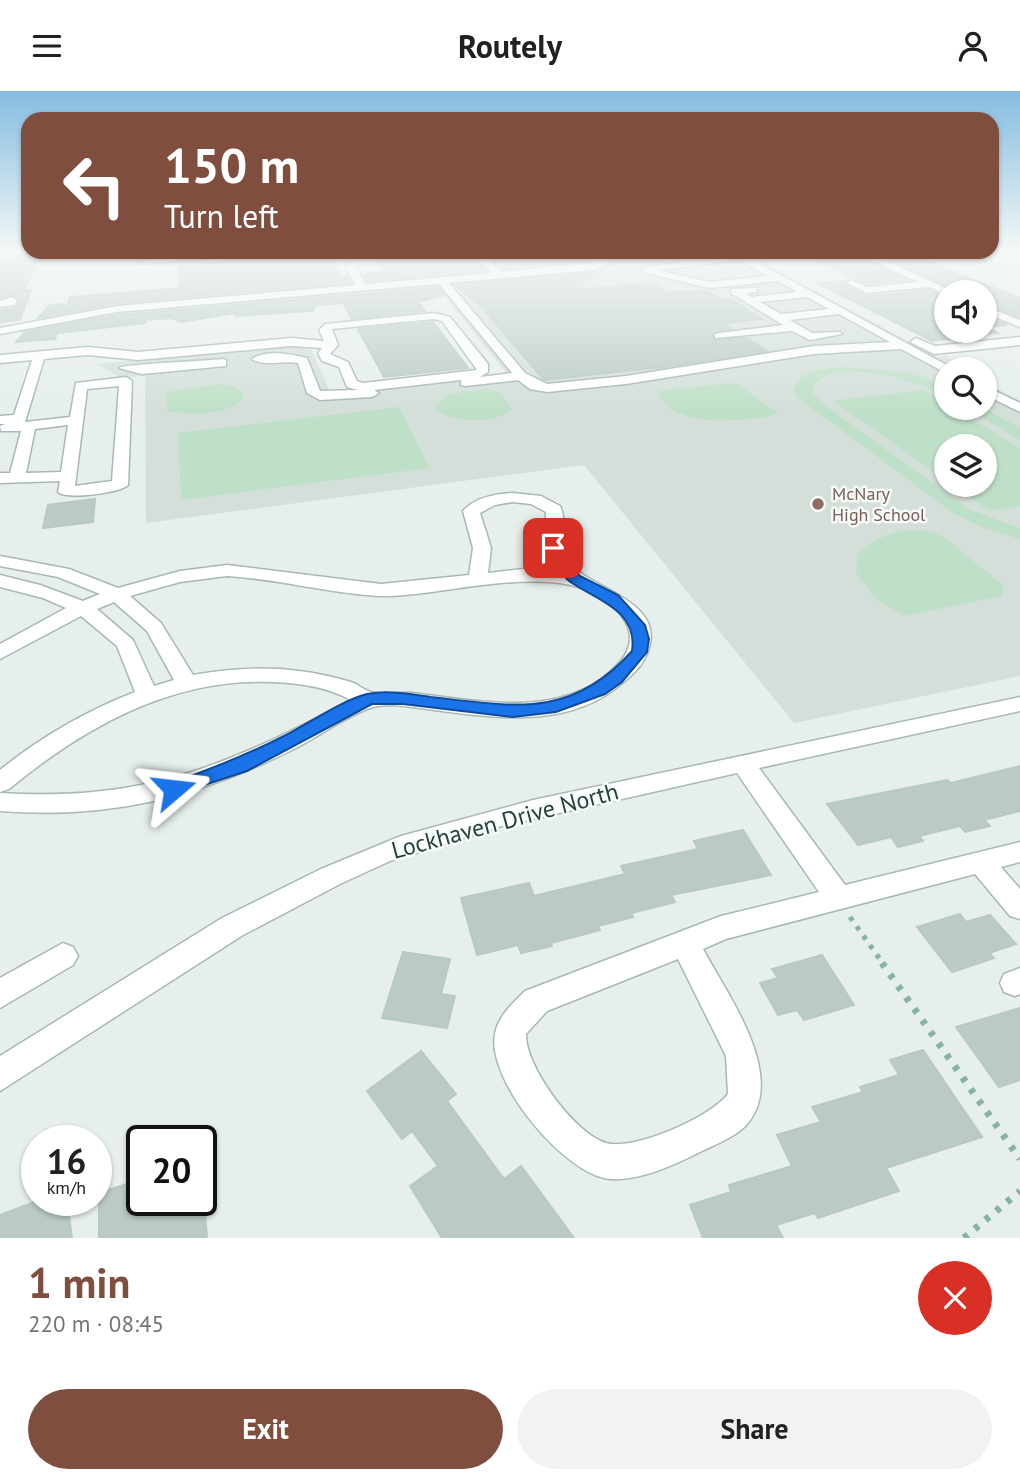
<!DOCTYPE html>
<html lang="en">
<head>
<meta charset="utf-8">
<style>
	:root { --surface:#fff; --page:#f2f2f2; --text:#202124; --muted:#757577; --accent:#7f4e3f }
	body { margin:0; font-family:"PT Sans",sans-serif; background:var(--page); color:var(--text); height:100vh; display:flex; flex-direction:column; font-size:26px; white-space:nowrap }
	* { box-sizing:border-box; margin:0 }
	p { font-size:23px; color:var(--muted) }
	.icon { flex:none; width:38px; height:38px; fill:none; stroke:currentColor; stroke-width:2; stroke-linecap:round; stroke-linejoin:round }
	.map { position:relative; height:1147px; overflow:hidden }
	.panel { display:flex; flex-direction:column; background:var(--surface); flex:1 }
	.panel>* { flex:none }
	.guide { position:absolute; left:21px; top:21px; width:978px; height:147px; border-radius:21px; box-shadow:0 2px 5px #0004; background:#7f4e3f; color:#fff; overflow:hidden }
	.controls { position:absolute; left:934px; top:189px; display:grid; gap:14px }
	.controls a { display:grid; place-items:center; width:63px; height:63px; border-radius:50%; background:var(--surface); box-shadow:0 2px 5px #0004; font-size:35px }
	.speed { position:absolute; left:21px; top:1034px; display:flex; gap:14px; font-size:35px; font-weight:700; text-align:center }
	.speed>* { display:grid; place-content:center; width:91px; height:91px; border-radius:50%; background:var(--surface); box-shadow:0 2px 5px #0004; line-height:1 }
	.speed small { font-size:18px; font-weight:400 }
	.speed .limit { border:4px solid #111; border-radius:10px; background:#fff; color:#111 }
	.pin { position:absolute; display:grid; place-items:center; width:60px; height:60px; color:#fff; margin:-30px; border-radius:14px; box-shadow:0 4px 10px #0006 }
	.me { position:absolute; width:77px; margin:-38px; rotate:73deg; stroke-linejoin:round; filter:drop-shadow(0 0 5px #0008) }
	.turn { display:flex; align-items:center; gap:24px; height:147px; padding:0 28px; font-size:32px }
	.turn .icon { width:91px; height:91px; stroke-width:2.5 }
	.turn b { display:block; font-size:49px; line-height:60px }
	.round { display:grid; place-items:center; flex:none; width:74px; height:74px; border-radius:37px; background:var(--page) }
	.overview { display:flex; align-items:center; justify-content:space-between; height:119px; padding:0 28px }
	h1 { font-size:42px; font-weight:600; line-height:52px; color:var(--accent) }
	.action { display:flex; gap:14px; margin-top:auto; padding:14px 28px }
	.action a { flex:1; height:80px; border-radius:42px; background:var(--accent); color:#fff; font-size:28px; font-weight:600; line-height:80px; text-align:center }
	.action a+a { background:var(--page); color:var(--text) }
	header { display:flex; justify-content:space-between; align-items:center; height:91px; padding:0 28px; background:var(--surface); font-size:32px; font-weight:600 }
	.map>svg:first-child { display:block }
	.built { fill:#d4dfda; fill-rule:evenodd }
	.green { fill:#bfe0c8 }
	.building { fill:#bbcac4; stroke:#b8c9c2; stroke-width:2 }
	.lines { fill:none; stroke-linecap:round; stroke-linejoin:round }
	.minor-casing { stroke:#a8b8b2; stroke-width:3 }
	.path-far1 { stroke:#86b3a5; stroke-width:5; stroke-dasharray:4.5 7; stroke-linecap:butt }
	.path { stroke:#86b3a5; stroke-width:7; stroke-dasharray:5 9; stroke-linecap:butt }
	.minor { fill:#fff; fill-rule:evenodd }
	.route { fill:#1a73e8; stroke:#114b97; stroke-width:2 }
	.education-dot { fill:#8d6e63; stroke:#f7fbf9; stroke-width:2.5 }
	.labels { text-anchor:middle; stroke-width:5; stroke-linejoin:round; paint-order:stroke }
	.far-education-label { font-size:18px; fill:#785e54; stroke:#f7fbf9; text-anchor:start }
	.near-street-label { font-size:24px; fill:#24423a; stroke:#f7fbf9 }
</style>
</head>
<body>
<header><svg class="icon" aria-label="menu" viewBox="0 0 24 24"><path d="M4 6h16M4 12h16M4 18h16"/></svg>Routely<svg class="icon" aria-label="person" viewBox="0 0 24 24"><circle cx="12" cy="8" r="4"/><path d="M4 21q1-7 8-7t8 7"/></svg></header>
<div class="map">
<svg width="1020" height="1147" viewBox="0 0 1020 1147">
	<rect width="100%" height="100%" fill="#e6efeb"/>
	<!-- built -->
	<path class="built" d="M577,161H743L938,266L945,265L967,278H947V317H985V291L1020,310V585L794,632L584,374L146,432L145,285L121,287L97,273L286,255L311,258L331,303L507,283L429,187L593,173ZM947,355H985V394H947Z"/>
	<!-- green -->
	<g class="green">
		<path d="M843,276L912,282L947,295V306C924,292 822,260 812,301L823,313L969,418L1020,437V448L983,437L953,422L797,306L794,299C800,278 825,278 843,276Z"/>
		<path d="M729,292L737,293L779,323C748,330 670,340 658,300Z"/>
		<path d="M219,293L233,295L244,304L242,310C221,325 192,324 167,320L166,301Z"/>
		<path d="M488,298L500,302L512,318C493,334 458,332 437,320L436,314L448,303Z"/>
		<path d="M924,299L947,313V317H953L1020,357V415L990,420L952,394H985V355H947V390L833,310Z"/>
		<path d="M399,316L430,377L181,409L178,342Z"/>
		<path d="M966,317H984L1020,337V349Z"/>
		<path d="M900,440H926L943,445L1004,495L1002,505L904,525L878,510L856,482L858,461L877,448Z"/>
	</g>
	<!-- building -->
	<g class="building">
		<path d="M0,159L40,161L25,199H31L20,229L0,231V219L15,217L19,208L11,204L0,207Z"/>
		<path d="M370,161H389L393,168L444,164L447,168H474L486,180L367,190L363,183L382,181Z"/>
		<path d="M797,161H852L908,189L868,193Z"/>
		<path d="M873,161H903L1020,207V226L985,213V201H956Z"/>
		<path d="M329,163L340,185L347,184L351,192L117,212L38,227L50,214L68,213L70,206L180,197L179,174Z"/>
		<path d="M519,164L525,170L580,165L585,169L502,178L490,167Z"/>
		<path d="M599,180L602,182L573,199L655,192L667,201L707,200L720,209L730,208L762,228L723,232L732,238L714,240L713,249L746,247L767,260L672,275L544,289L481,215L454,194Z"/>
		<path d="M845,190V194L867,205L929,199L947,206V240H985V225L1007,234L986,236L998,242L932,250L817,192Z"/>
		<path d="M438,196L445,204L418,211L425,220L352,228L343,212L317,214L312,220L236,225L235,222L181,231L171,227L145,229V232L57,242L55,248L16,251L25,241L117,224Z"/>
		<path d="M433,231L468,277L384,286L358,238Z"/>
		<path d="M95,408L93,431L43,437L48,414Z"/>
		<path d="M1020,675V720L984,729L990,735L965,741L960,735L919,745L923,750L898,756L891,746L858,754L827,713L947,689L951,692Z"/>
		<path d="M743,739L771,784L671,804L675,811L631,822L633,826L598,835L600,839L551,852L552,855L521,862L518,854L477,864L461,807L529,792L534,805L625,783L621,775L698,758L694,750Z"/>
		<path d="M960,823L966,831L990,824L1016,853L989,862L994,867L952,881L917,836Z"/>
		<path d="M403,861L450,868L441,903L455,905L447,937L382,927Z"/>
		<path d="M822,864L854,914L804,929L797,919L778,924L760,892L778,887L772,878Z"/>
		<path d="M1020,917V989L999,996L956,936Z"/>
		<path d="M923,959L982,1046L886,1077L899,1100L818,1127L815,1122L776,1134L783,1147H703L690,1114L731,1101L729,1094L792,1075L777,1044L821,1031L812,1016L863,1001L860,996L899,984L890,969Z"/>
		<path d="M421,960L456,1003L447,1010L504,1088L521,1075L574,1147H442L410,1095L438,1075L412,1040L402,1048L367,1000Z"/>
		<path d="M142,1088V1110H204L207,1147H99V1102Z"/>
		<path d="M37,1110H67L72,1147H0V1124Z"/>
	</g>
	<g class="lines">
		<!-- minor casing -->
		<g class="minor-casing">
			<g id="minor">
				<path d="M237,161H284L142,173L137,170Z"/>
				<path d="M471,161H481L501,181L602,170L592,161H602L613,171L594,179L449,192L525,282L547,293L626,285L814,255L890,251L839,223L790,229L812,242L840,241L842,243L810,249L792,240L715,247V243L719,242L783,234L731,202V198L757,197V201L746,202L751,206L797,201L778,190L709,197L647,182L642,177L730,164L726,161L744,164L954,278L944,281L901,258L814,263L626,293L547,301L530,298L518,289L466,295L461,294V289L374,299L379,302L372,306L320,309L307,302L298,272C284,269 263,276 252,268C266,258 291,263 307,267L320,300L358,299L347,296L339,276L322,270L318,262L322,257L291,255L138,269L88,264L44,268L25,331L70,326L76,292L126,286L132,290L128,394C120,402 66,409 58,401L60,390L0,392V382H10L21,340H1L0,335L5,333H0V325L14,324L32,269L0,272V264L88,256L138,261L291,247L324,250L319,239L325,233L434,222L450,226L488,273V281L480,286L512,282L439,193L117,221L0,243V237L117,215L355,194L346,176L354,169L359,172L356,176L365,193L492,182ZM739,169L768,185L709,191L657,179ZM807,206L829,218L781,223L760,211ZM434,228L442,230L477,279L363,292L357,290L348,271L330,263L338,254L332,238ZM119,295L112,390L75,395L87,298ZM68,334L61,381L26,382L35,338Z"/>
				<path d="M622,161C630,161 665,162 670,164L635,170Z"/>
				<path d="M854,161H867L954,201L947,204L929,196L867,202L846,192L851,189L868,196L918,191Z"/>
				<path d="M12,206L17,209L15,214L0,216V210Z"/>
				<path d="M985,215L1020,229V236L985,222Z"/>
				<path d="M1020,246V254L934,263L910,251L916,247L935,255Z"/>
				<path d="M222,268L226,269V275L142,283L119,277C123,273 208,270 222,268Z"/>
				<path d="M985,295L1020,312V321L985,304Z"/>
				<path d="M512,402L541,405L560,415C569,433 556,453 569,471C589,498 664,509 649,557C644,576 627,589 612,600C559,638 487,626 427,618C411,616 385,611 370,617C342,627 317,647 290,660C193,708 108,728 0,720V702C143,711 227,675 351,609C327,596 300,592 273,591C173,586 84,636 9,698L0,701V679C41,646 86,620 135,601L117,555L81,525L0,568V553L66,517L43,507L0,496V484L40,494L83,510L100,503L58,486L0,475V465L69,478L118,497L180,480L227,474L381,493L469,484L473,457L463,420C475,406 495,403 512,402ZM512,411L531,413L546,421L544,457L558,480L523,478L488,482L491,457L480,422L495,414ZM227,485C278,488 328,502 379,505C446,508 582,457 625,530C634,545 630,561 618,573C566,630 479,610 412,602C399,601 387,604 375,602C366,601 359,594 351,591C334,586 316,582 299,580C263,575 228,578 193,584L161,532L130,505L180,491ZM114,511L147,540L174,589L154,595L133,549L97,518Z"/>
				<path d="M1020,606V620L759,677L845,794L1020,751V771L1001,776L1020,798V828L1010,825L975,783L726,848L703,858C727,903 787,984 748,1032C737,1045 717,1053 702,1060C676,1073 641,1090 611,1088C565,1085 486,989 495,943C498,925 513,912 525,900L721,825L819,801L737,682L502,735L390,770L340,793L243,844L0,1000V965L222,827L321,778L401,745L533,709ZM678,868L726,965L728,1003C711,1026 634,1060 606,1052C574,1042 525,975 526,943L547,920Z"/>
				<path d="M63,852L73,856L78,865L73,874L0,917V887Z"/>
				<path d="M1020,877V903L1015,905L1004,901L1000,892L1004,883Z"/>
			</g>
		</g>
		<!-- path-far1 -->
		<path class="path-far1" d="M850,826L884,874"/>
		<!-- path -->
		<g class="path">
			<path d="M882,872L1020,1068"/>
			<path d="M964,1147L1020,1100"/>
		</g>
		<!-- minor -->
		<use href="#minor" class="minor"/>
	</g>
	<!-- sky -->
	<linearGradient id="sky" x2="0" y2="1"><stop stop-color="#84bce0"/><stop offset="0.5" stop-color="#f4f8f6"/><stop offset="1" stop-color="#f4f8f6" stop-opacity="0"/></linearGradient>
	<rect width="1020" height="320" fill="url(#sky)"/>
	<!-- route -->
	<path class="route" d="M553,453L558,454L567,471L580,485L618,504L645,534L649,548L647,561L622,591L605,603L556,621L513,626L403,613H372L247,680L174,704L168,702L165,698L168,693C209,679 247,664 286,644C309,632 343,609 367,603C387,599 411,603 431,606C513,615 571,629 632,560C638,520 599,510 572,492C560,484 553,470 547,457Z"/>
	<!-- markers -->
	<circle class="education-dot" cx="818" cy="413" r="7"/>
	<g class="labels">
		<!-- far-education labels -->
		<g class="far-education-label">
			<text x="832" y="409">McNary<tspan x="832" dy="21">High School</tspan></text>
		</g>
		<!-- near-street labels -->
		<g class="near-street-label">
			<text transform="translate(505 730) rotate(-15)" y="8">Lockhaven Drive North</text>
		</g>
	</g>
</svg>
<div class="controls">
<a><svg class="icon" aria-label="sound" viewBox="0 0 24 24"><path d="M4 9h4l5-4v14l-5-4H4zM17 9q2 3 0 6"/></svg></a>
<a><svg class="icon" aria-label="search" viewBox="0 0 24 24"><circle cx="10" cy="10" r="6"/><path d="M15 15l6 6"/></svg></a>
<a><svg class="icon" aria-label="layers" viewBox="0 0 24 24"><path d="M12 4l9 5-9 5-9-5zM3 14l9 5 9-5"/></svg></a>
</div>
<div class="speed"><div>16<small>km/h</small></div><div class="limit">20</div></div>
<div class="pin" style="left:553px;top:457px;background:#d93025"><svg class="icon" aria-label="arrive" viewBox="0 0 24 24"><path d="M6 21V4h12l-3 4 3 4H6"/></svg></div>
<svg class="me" style="left:174px;top:698px" viewBox="-20 -20 40 40"><path d="M0-17L14 15 0 8-14 15z" fill="#1a73e8" stroke="#fff" stroke-width="4"/></svg>
<div class="guide">
<div class="turn"><svg class="icon" aria-label="left" viewBox="0 0 24 24"><path d="M17 20v-9H6M10 6l-5 5 5 5"/></svg><div><b>150 m</b>Turn left</div></div>
</div>
</div>
<section class="panel">
<div class="overview"><div><h1>1 min</h1><p>220 m · 08:45</p></div><a class="round" style="background:#d93025;color:#fff"><svg class="icon" aria-label="close" viewBox="0 0 24 24"><path d="M6 6l12 12M18 6L6 18"/></svg></a></div>
<div class="action"><a>Exit</a><a>Share</a></div>
</section>
</body>
</html>
